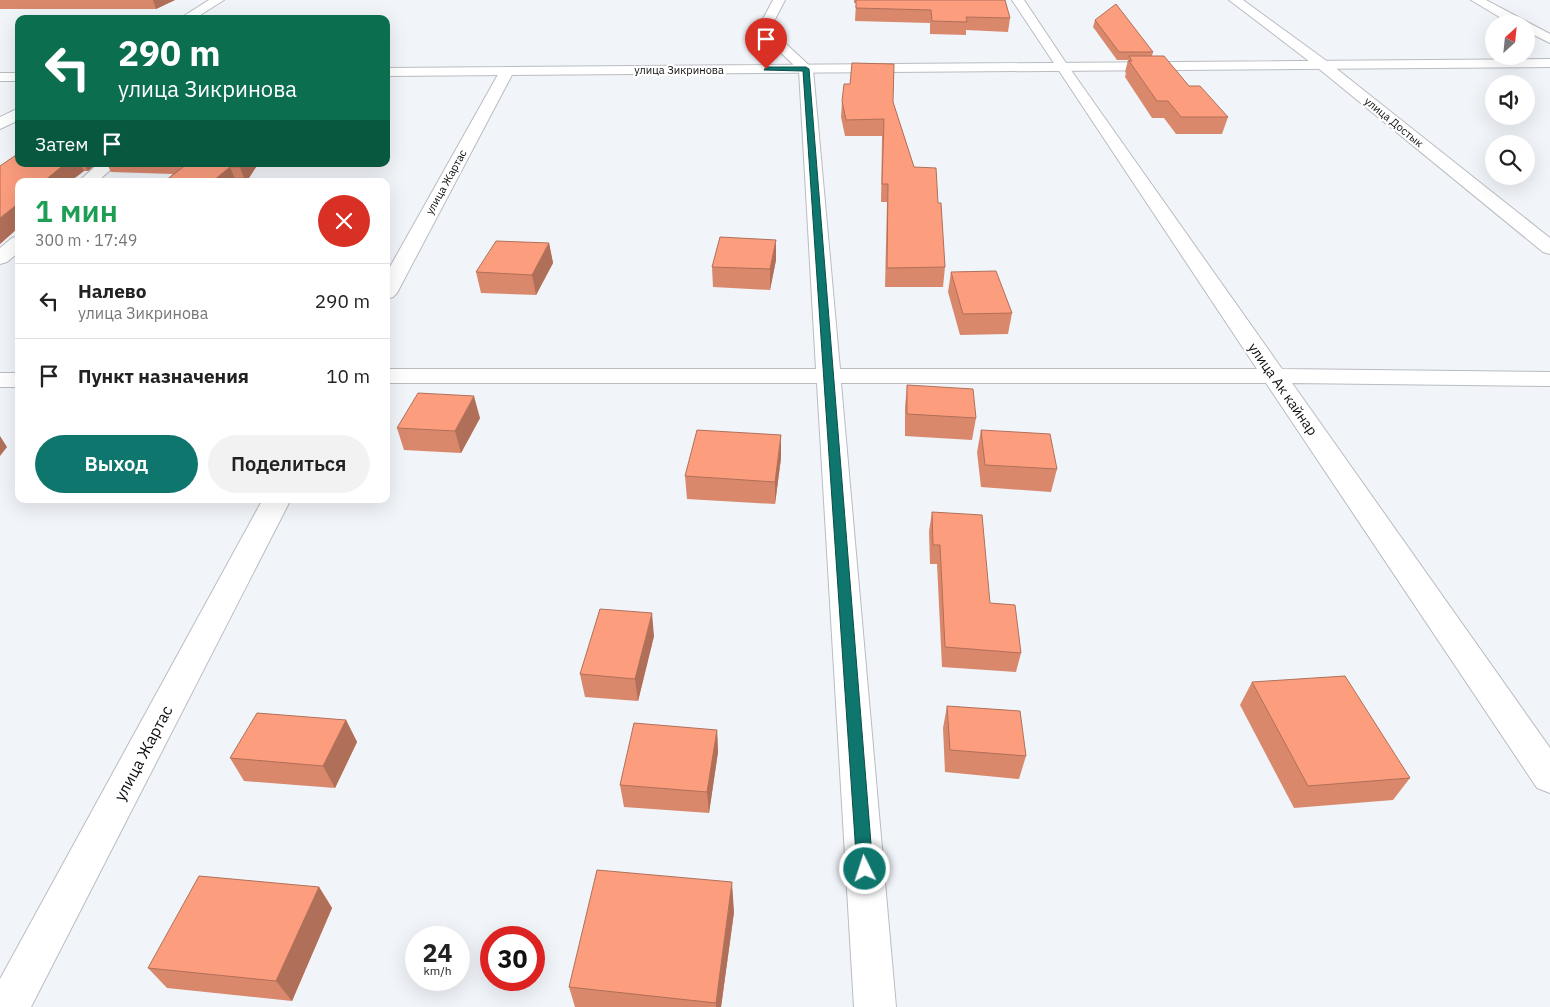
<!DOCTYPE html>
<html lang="ru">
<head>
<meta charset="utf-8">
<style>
	:root { --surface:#fff; --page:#f2f2f2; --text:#222; --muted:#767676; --line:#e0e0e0; --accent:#0f766e }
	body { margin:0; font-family:"IBM Plex Sans",sans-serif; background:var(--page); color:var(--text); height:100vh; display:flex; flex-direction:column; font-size:19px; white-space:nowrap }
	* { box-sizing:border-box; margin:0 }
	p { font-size:16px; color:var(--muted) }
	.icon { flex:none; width:28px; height:28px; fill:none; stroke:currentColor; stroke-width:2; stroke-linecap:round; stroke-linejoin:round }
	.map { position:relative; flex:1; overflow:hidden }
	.drawer { position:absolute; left:15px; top:178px; width:375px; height:325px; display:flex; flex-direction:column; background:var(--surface); border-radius:10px; box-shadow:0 5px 20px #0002 }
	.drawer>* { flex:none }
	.hud { position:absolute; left:15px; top:15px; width:375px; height:152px; border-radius:10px; box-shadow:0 5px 20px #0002; background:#0b6e4f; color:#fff; overflow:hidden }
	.needle { width:32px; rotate:27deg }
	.controls { position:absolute; left:1485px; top:15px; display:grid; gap:10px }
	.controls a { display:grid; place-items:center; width:50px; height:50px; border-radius:50%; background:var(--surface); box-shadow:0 5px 20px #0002; font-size:25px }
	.speed { position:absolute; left:405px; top:926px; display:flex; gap:10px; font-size:25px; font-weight:700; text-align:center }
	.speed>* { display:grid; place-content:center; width:65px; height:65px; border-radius:50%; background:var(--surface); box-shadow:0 5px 20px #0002; line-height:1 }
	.speed small { font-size:12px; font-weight:400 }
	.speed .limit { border:8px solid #d22; background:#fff; color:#111 }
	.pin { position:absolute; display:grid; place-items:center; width:42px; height:42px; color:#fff; margin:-51px -21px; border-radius:50% 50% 50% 0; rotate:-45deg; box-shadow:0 0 5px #0007 }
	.pin .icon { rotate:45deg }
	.me { position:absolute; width:55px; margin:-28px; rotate:356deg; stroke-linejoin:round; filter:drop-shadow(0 0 4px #0008) }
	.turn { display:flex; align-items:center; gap:18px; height:105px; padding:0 20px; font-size:22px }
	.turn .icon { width:65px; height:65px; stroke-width:2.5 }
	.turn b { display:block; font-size:35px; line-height:42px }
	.then { display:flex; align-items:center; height:48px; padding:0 20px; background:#0003; gap:10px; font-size:19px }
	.round { display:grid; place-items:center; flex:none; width:52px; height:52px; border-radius:26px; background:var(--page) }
	.headline { display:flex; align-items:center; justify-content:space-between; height:85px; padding:0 20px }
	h1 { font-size:30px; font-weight:600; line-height:38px; color:#1e9e55 }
	.action { display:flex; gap:10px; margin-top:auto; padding:10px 20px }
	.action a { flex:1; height:58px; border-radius:30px; background:var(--accent); color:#fff; font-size:20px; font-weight:600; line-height:58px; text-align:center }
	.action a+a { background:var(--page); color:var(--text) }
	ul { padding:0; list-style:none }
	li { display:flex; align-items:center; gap:15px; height:75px; padding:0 20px; border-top:1px solid var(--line) }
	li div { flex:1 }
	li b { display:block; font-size:19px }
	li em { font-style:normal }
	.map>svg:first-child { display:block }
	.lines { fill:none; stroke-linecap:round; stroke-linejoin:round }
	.street-casing { stroke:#b9bcc1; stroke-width:2 }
	.secondary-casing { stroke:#b9bcc1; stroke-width:2 }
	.street { fill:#fff; fill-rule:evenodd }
	.secondary { fill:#fff; fill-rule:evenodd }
	.wall { fill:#d9886c }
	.shaded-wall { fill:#b06f58 }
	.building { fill:#fc9e7e; stroke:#b06f58 }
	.route { fill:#0f766e; stroke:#0a4d48 }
	.labels { text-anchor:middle; stroke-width:4.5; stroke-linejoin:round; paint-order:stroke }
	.far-street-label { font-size:11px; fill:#0d0e0f; stroke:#fff }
	.street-label { font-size:14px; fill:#0d0e0f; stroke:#fff }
	.near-street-label { font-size:16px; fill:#0d0e0f; stroke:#fff }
</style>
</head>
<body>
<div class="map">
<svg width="1550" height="1007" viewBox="0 0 1550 1007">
	<rect width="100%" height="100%" fill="#f1f4f9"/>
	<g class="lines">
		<!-- street casing -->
		<g class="street-casing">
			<g id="street">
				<path d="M209,0H224L194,19H179Z"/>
				<path d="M773,0H785L770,29L813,69L840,369H1257L1012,0H1024L1068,66L1282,369L1550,372V386L1292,383L1550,748V793L1537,788L1266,383H841L896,1007H854L817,383H386V369H816L799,70L757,30Z"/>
				<path d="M1229,0H1243L1328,62L1550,238V254L1543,252L1318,68Z"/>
				<path d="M1471,0H1486L1550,34V43L1526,31V24H1511Z"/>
				<path d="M507,67L512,68L514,71L397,293L393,297L386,299V274L500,71L502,68Z"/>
				<path d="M19,108V120L0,129V117Z"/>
				<path d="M98,164H117L98,181H79Z"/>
				<path d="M19,236V252L7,262L0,264V248L12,238Z"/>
				<rect x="0" y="373" width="19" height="14"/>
				<path d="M263,499H291L31,1007H0V979Z"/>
			</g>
		</g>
		<!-- secondary casing -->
		<g class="secondary-casing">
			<g id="secondary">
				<path d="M1550,59V67L386,76V68Z"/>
				<rect x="0" y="73" width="19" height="8"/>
			</g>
		</g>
		<!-- street -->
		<use href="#street" class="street"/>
		<!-- secondary -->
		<use href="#secondary" class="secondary"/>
	</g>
	<!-- wall -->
	<g class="wall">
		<path d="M0,0H175L156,9H0Z"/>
		<path d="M854,0H1005L1010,18L1008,32L966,30V35L930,34V23L855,21L856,3H854Z"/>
		<path d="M1095,20L1153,52L1152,56L1189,86L1228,117L1222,134H1176L1164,118H1152L1125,77L1126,73L1125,72L1128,60H1117L1093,27Z"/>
		<path d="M842,101L893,102L914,167L938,203L945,267L943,287H885L887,202H881L882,136H845L841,117Z"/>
		<path d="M19,164H96L88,171H84L19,181V227L0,244Z"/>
		<path d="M107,164H258L247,181H165L173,174L111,172Z"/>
		<path d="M549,243L553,263L536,295L481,293L476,272Z"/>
		<path d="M776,260L770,290L713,287L712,267Z"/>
		<path d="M951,272L1012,313L1008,334L960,335L948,292Z"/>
		<path d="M907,385L976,418L972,440L905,436V407Z"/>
		<path d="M480,418L461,453L404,450L397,428Z"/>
		<path d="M981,430L1057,469L1051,492L981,487L977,452Z"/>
		<path d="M781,458L775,504L687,499L685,476Z"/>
		<path d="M932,512L1021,653L1016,672L942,667L937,564H930L929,531Z"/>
		<path d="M654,636L638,701L585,697L580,674Z"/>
		<path d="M1252,682L1410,778L1393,800L1294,808L1240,705Z"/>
		<path d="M947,706L1026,756L1019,779L945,772L943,728Z"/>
		<path d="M346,720L357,742L335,788L244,781L230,758Z"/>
		<path d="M717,730L718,752L709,813L624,807L620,785Z"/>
		<path d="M319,887L332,908L292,1001L167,988L148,968Z"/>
		<path d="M734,912L721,1007H575L569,987Z"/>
	</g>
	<!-- shaded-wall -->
	<g class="shaded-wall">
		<path d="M153,0H175L156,9Z"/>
		<path d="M65,164H80L84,171L71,181H44Z"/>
		<path d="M84,164H96L88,171Z"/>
		<path d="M242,164H258L247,181H245L240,167Z"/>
		<path d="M230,167L236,181H213Z"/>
		<path d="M19,203V227L0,244V218Z"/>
		<path d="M776,240V260L770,290V269Z"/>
		<path d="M549,243L553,263L536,295L532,275Z"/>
		<path d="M474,396L480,418L461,453L455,431Z"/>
		<path d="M781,435V458L775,504V482Z"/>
		<path d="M0,436L7,447L0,456Z"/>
		<path d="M652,613L654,636L638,701L635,679Z"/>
		<path d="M346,720L357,742L335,788L323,766Z"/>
		<path d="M717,730L718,752L709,813L707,792Z"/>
		<path d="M732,882L734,912L721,1007H716V1003Z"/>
		<path d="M319,887L332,908L292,1001L276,981Z"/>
	</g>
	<!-- building -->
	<g class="building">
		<path d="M856,0H1005L1010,18L966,17L967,22L932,21L931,10L856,8Z"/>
		<path d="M1116,4L1153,52H1119L1095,20Z"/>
		<path d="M1129,56H1164L1189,86H1200L1228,117H1181L1168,101H1157L1129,61H1132Z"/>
		<path d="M852,63L894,64L893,102L914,167L936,168L938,203H941L945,267L887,268L888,184H882L884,119L846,120L842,101L844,84H850Z"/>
		<path d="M19,153V164H65L44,181H19V203L0,218V166Z"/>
		<path d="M187,164H242L240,167H230L213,181H165Z"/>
		<path d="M720,237L776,240L770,269L712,267Z"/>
		<path d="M496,241L549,243L532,275L476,272Z"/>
		<path d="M996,271L1012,313L963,314L951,272Z"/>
		<path d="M907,385L973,389L976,418L907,414Z"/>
		<path d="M418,393L474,396L455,431L397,428Z"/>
		<path d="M697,430L781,435L775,482L685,476Z"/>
		<path d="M981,430L1050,434L1057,469L985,465Z"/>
		<path d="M932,512L982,515L990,603L1015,605L1021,653L945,647L940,545H933Z"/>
		<path d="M600,609L652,613L635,679L580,674Z"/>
		<path d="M1345,676L1410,778L1308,786L1252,682Z"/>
		<path d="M947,706L1020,711L1026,756L950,750Z"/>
		<path d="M257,713L346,720L323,766L230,758Z"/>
		<path d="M634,723L717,730L707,792L620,785Z"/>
		<path d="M597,870L732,882L716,1003L569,987Z"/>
		<path d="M199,876L319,887L276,981L148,968Z"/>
	</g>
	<!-- route -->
	<path class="route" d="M766,67H806L809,69L873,869L871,875L865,877L859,875L857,869L803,71L764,70Z"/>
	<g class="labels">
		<!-- far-street labels -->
		<g class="far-street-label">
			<text x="679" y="74">улица Зикринова</text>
			<text transform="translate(1394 122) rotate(39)" y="4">улица Достык</text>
			<text transform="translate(446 182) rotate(-61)" y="4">улица Жартас</text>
		</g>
		<!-- street labels -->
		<g class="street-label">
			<text transform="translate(1283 389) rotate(55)" y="5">улица Ак кайнар</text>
		</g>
		<!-- near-street labels -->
		<g class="near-street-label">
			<text transform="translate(143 753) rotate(-62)" y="6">улица Жартас</text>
		</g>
	</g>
</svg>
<div class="controls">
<a><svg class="needle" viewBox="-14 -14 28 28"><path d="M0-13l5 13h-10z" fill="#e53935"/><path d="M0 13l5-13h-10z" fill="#767676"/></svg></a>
<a><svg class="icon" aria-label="sound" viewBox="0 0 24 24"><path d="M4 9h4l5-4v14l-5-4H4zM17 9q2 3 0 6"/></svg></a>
<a><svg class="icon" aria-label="search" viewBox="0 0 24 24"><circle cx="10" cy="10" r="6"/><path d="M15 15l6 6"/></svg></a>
</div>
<div class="speed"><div>24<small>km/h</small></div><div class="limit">30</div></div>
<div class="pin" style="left:766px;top:69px;background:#d93025"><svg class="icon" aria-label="arrive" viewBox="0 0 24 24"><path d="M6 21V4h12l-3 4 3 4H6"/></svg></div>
<svg class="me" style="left:865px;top:869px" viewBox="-20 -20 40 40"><circle r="17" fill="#0f766e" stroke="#fff" stroke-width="3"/><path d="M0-11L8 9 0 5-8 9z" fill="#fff"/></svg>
<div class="hud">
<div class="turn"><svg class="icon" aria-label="left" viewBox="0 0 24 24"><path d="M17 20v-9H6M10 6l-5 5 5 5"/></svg><div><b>290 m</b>улица Зикринова</div></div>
<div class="then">Затем<svg class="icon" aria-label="arrive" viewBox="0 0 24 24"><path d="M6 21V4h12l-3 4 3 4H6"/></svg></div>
</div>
<section class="drawer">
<div class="headline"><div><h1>1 мин</h1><p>300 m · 17:49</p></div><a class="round" style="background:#d93025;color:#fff"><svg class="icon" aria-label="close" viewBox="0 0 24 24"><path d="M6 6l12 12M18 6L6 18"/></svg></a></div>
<ul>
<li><svg class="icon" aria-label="left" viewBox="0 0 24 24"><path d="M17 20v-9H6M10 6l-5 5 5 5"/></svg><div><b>Налево</b><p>улица Зикринова</p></div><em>290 m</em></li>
<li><svg class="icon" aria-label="arrive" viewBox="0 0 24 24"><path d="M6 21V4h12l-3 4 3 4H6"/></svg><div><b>Пункт назначения</b></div><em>10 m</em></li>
</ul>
<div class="action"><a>Выход</a><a>Поделиться</a></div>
</section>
</div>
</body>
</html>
